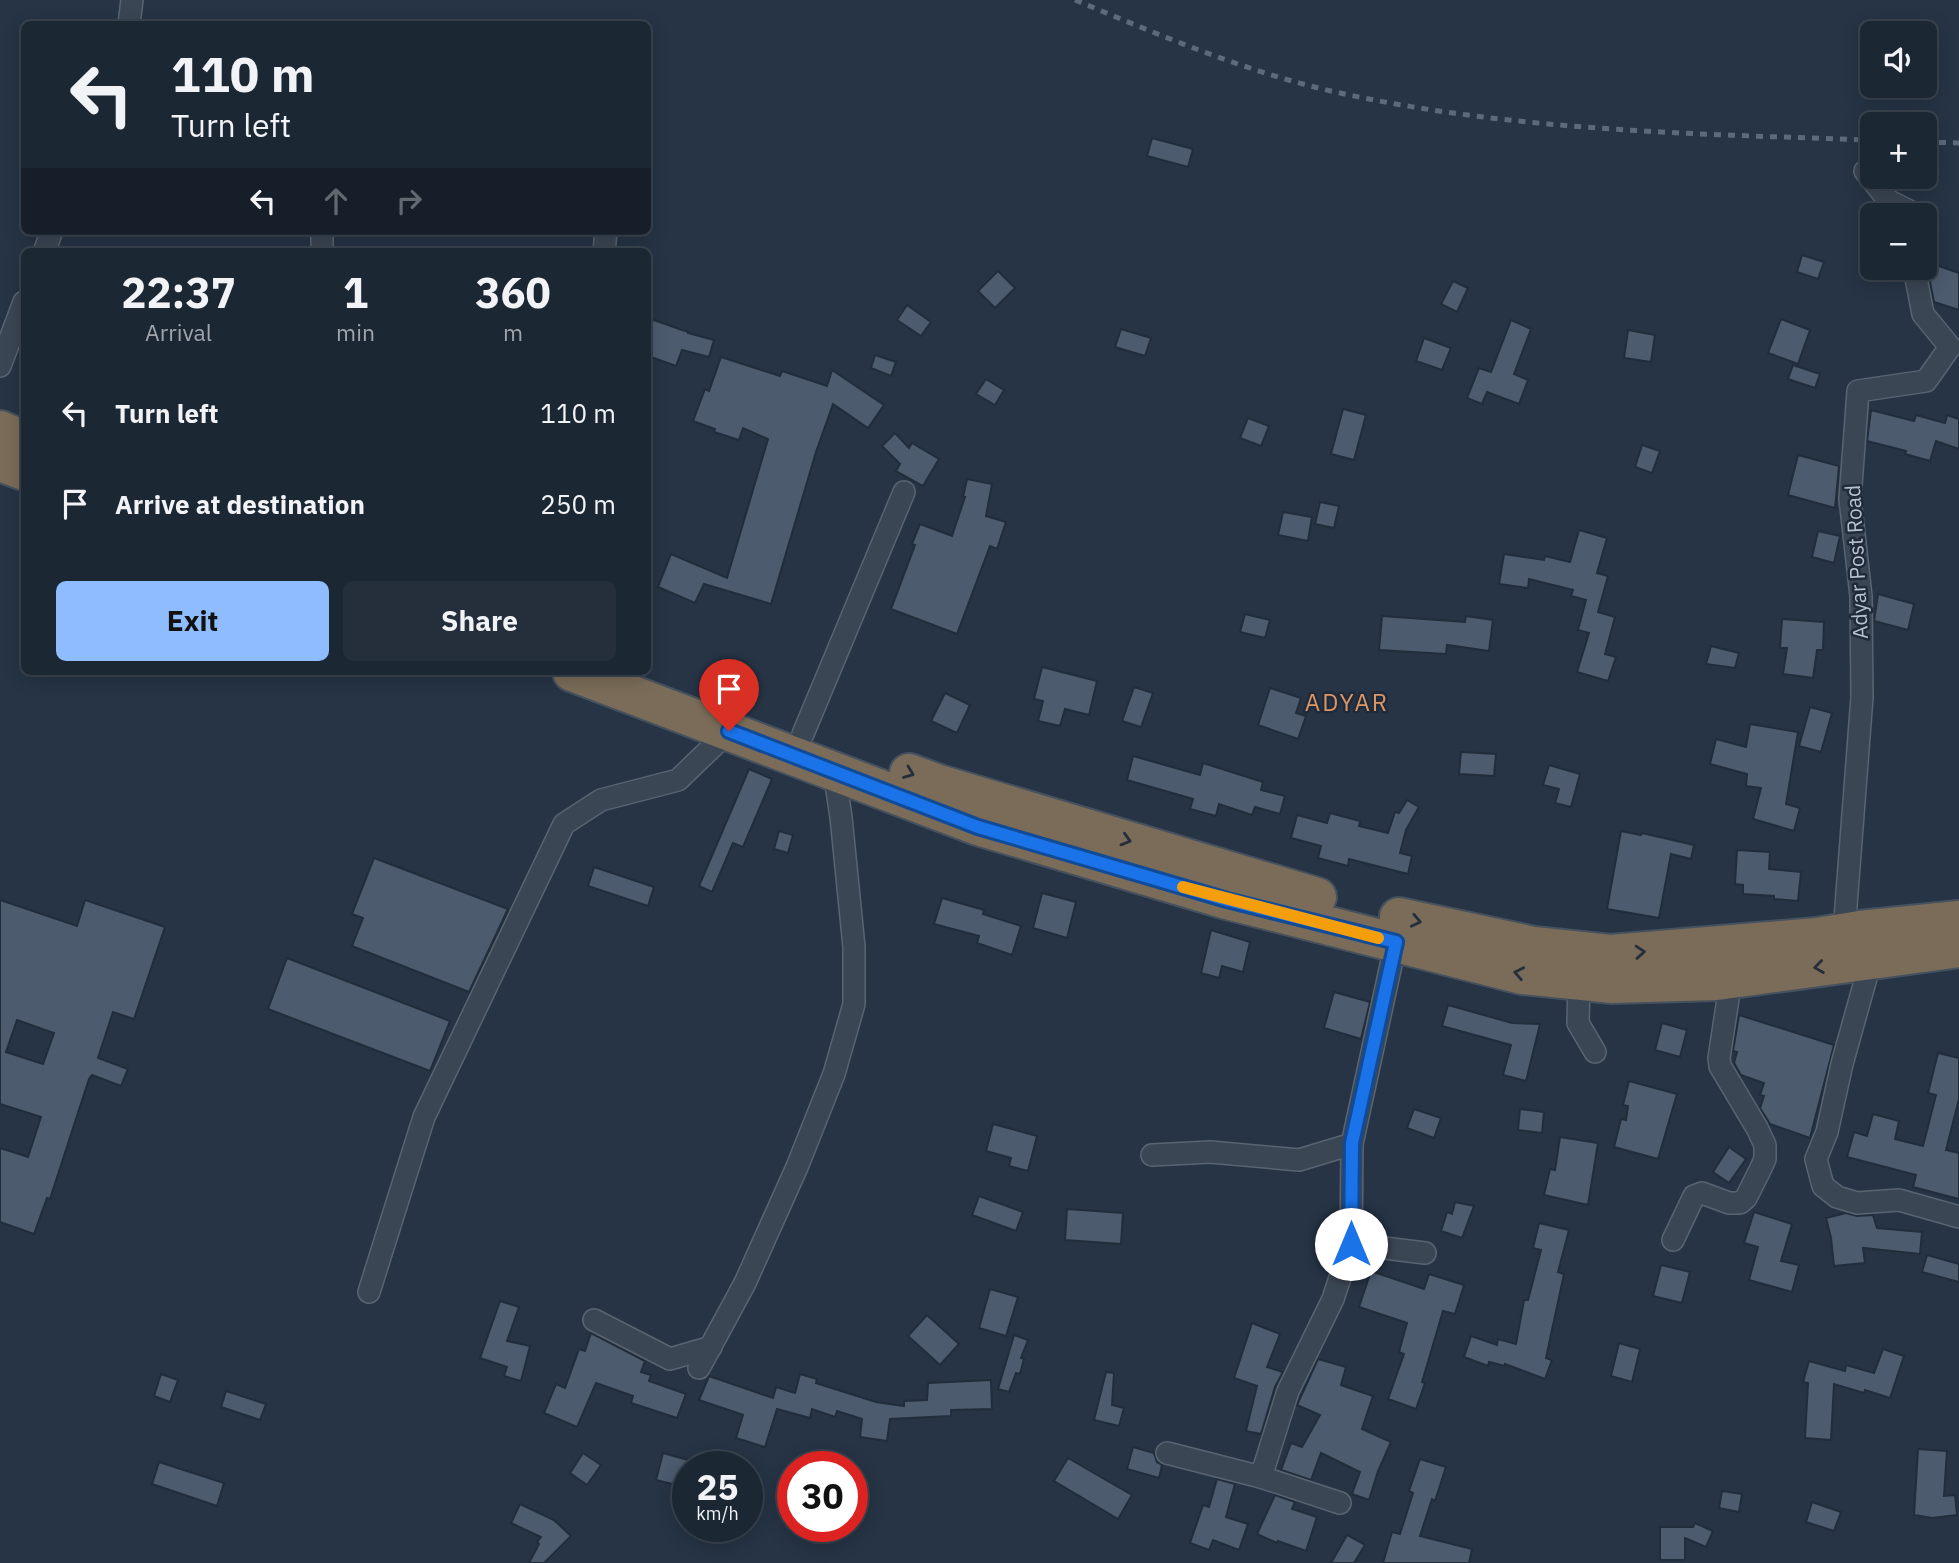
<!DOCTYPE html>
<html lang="en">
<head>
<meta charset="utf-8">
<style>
	:root { --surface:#1c2734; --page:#252f3c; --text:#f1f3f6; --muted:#a0a5ac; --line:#3a444f; --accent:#8fbcfc }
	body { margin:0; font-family:"IBM Plex Sans",sans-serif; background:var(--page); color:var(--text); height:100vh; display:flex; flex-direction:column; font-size:26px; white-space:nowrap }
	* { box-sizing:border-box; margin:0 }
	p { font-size:23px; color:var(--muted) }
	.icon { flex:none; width:38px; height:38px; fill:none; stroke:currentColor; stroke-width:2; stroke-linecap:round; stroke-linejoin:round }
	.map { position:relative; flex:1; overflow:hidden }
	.panel { position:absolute; left:21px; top:248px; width:630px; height:427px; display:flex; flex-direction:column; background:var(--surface); border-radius:10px; box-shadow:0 4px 18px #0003,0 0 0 2px var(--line) }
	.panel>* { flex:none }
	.hud { position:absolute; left:21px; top:21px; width:630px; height:214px; border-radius:10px; box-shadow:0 4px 18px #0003,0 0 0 2px var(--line); background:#1c2734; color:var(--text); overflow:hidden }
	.buttons { position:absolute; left:1860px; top:21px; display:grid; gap:14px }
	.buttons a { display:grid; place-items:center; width:77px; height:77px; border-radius:10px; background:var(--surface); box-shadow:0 4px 18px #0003,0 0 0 2px var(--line); font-size:35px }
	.speed { position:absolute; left:672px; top:1451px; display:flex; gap:14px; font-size:35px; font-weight:700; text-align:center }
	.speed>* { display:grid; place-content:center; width:91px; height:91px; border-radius:50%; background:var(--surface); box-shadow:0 4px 18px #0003,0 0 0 2px var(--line); line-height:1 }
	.speed small { font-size:18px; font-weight:400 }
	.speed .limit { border:10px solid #d22; background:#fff; color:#111 }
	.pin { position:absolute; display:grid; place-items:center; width:60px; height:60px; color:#fff; margin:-72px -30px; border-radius:50% 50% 50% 0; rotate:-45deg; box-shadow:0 0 7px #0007 }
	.pin .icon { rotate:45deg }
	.me { position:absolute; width:77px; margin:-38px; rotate:0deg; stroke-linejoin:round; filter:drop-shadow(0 0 5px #0008) }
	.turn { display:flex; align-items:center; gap:24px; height:147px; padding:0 35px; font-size:32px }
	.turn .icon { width:91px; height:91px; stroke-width:2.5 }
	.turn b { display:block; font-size:49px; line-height:60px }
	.lanes { display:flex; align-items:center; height:66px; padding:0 35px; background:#0003; justify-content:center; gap:35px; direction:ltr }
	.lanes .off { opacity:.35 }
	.eta { display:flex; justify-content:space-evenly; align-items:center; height:119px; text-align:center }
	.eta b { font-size:42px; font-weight:800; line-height:49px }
	.cta { display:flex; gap:14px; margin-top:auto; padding:14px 35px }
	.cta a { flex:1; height:80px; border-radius:10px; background:var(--accent); color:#111; font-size:28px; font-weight:800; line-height:80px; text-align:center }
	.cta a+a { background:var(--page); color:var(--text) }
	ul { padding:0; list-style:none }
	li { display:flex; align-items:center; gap:21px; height:91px; padding:0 35px }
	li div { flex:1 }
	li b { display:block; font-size:26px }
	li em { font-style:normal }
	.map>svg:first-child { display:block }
	.building { fill:#4c5b6e; stroke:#212d3b; stroke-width:2; fill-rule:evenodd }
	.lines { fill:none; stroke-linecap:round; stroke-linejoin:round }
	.street-casing { stroke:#596471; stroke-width:24 }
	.highway-casing { stroke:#45515e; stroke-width:42 }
	.street { stroke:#3b4654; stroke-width:21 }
	.highway { stroke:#7a6c58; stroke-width:38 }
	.rail { stroke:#5d6a7b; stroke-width:5; stroke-dasharray:7 7; stroke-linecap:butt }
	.oneway { stroke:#242e3c }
	.route-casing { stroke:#114b97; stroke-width:18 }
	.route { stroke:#1a73e8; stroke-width:12 }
	.slow { stroke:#f59e0b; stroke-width:12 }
	.labels { text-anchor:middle; stroke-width:5; stroke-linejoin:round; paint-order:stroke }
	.street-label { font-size:21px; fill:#b8c1cd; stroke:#1f2b3a }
	.quarter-label { font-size:24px; letter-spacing:2px; fill:#db9666; stroke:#1f2b3a }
</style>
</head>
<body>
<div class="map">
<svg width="1959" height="1563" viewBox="0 0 1959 1563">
	<rect width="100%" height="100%" fill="#263445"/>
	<!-- building -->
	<g class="building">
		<path d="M1152,138L1193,149L1188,167L1147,156Z"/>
		<path d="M1802,255L1824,262L1818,279L1797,272Z"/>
		<path d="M1936,265L1959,273V310L1934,302L1930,282Z"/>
		<path d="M998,271L1015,288L995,308L978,291Z"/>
		<path d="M1453,281L1468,288L1457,312L1441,304Z"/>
		<path d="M907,305L931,322L921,336L897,320Z"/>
		<path d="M648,318L688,332V333L714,340L709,357L682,350L676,366L648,356Z"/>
		<path d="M1781,319L1810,330L1798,364L1768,353Z"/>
		<path d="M1511,320L1531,329L1514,374L1528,380L1519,404L1487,392L1482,404L1467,398L1479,368L1491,372Z"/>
		<path d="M1121,329L1151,338L1145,356L1115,347Z"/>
		<path d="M1628,330L1655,335L1651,362L1624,358Z"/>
		<path d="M1424,338L1451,348L1442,370L1416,361Z"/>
		<path d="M875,355L896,362L891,376L871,368Z"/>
		<path d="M721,357L780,376L782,371L827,386L832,370L884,405L868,428L833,404L816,452L771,604L704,584L695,603L658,587L671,554L727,578L768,439L743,428L739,440L714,432L715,429L693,421L705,389L709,391Z"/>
		<path d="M1793,365L1820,374L1815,388L1788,379Z"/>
		<path d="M986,379L1004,390L995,405L976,394Z"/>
		<path d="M1343,409L1366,415L1354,460L1331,454Z"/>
		<path d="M1871,410L1914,421L1916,415L1945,423L1947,415L1959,419V449L1936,441L1930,461L1905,454L1906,451L1867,441Z"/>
		<path d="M1248,418L1269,426L1261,446L1240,438Z"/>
		<path d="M895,433L909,448L912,443L939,459L923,486L896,471L900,464L882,446Z"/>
		<path d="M1642,445L1660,451L1652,473L1635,467Z"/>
		<path d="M1798,455L1839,466L1835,508L1788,495Z"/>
		<path d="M967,479L992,484L986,516L1006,522L997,549L990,546L957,634L891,609L915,545L912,544L920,524L952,536L965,497H963Z"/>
		<path d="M1320,502L1339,506L1334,528L1315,524Z"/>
		<path d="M1283,512L1312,517L1308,541L1278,535Z"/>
		<path d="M1579,530L1607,538L1597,573L1608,576L1598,612L1615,617L1605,654L1616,657L1608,681L1577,672L1589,633L1578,630L1586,600L1571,596L1573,590L1529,579L1528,588L1499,584L1504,554L1544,560L1545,556L1570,562Z"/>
		<path d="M1818,531L1840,536L1834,563L1812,557Z"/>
		<path d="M1878,594L1914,604L1908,630L1874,621Z"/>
		<path d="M1245,614L1270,620L1265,638L1240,632Z"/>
		<path d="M1382,616L1465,622L1466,616L1493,620L1489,651L1447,645L1446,654L1379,650Z"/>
		<path d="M1782,619L1824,622L1823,650H1817L1813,678L1783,674L1787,648H1780Z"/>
		<path d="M1711,646L1739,653L1735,668L1706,664Z"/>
		<path d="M1042,667L1097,681L1089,715L1065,709L1060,726L1038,721L1043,701L1034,699Z"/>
		<path d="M1134,687L1153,693L1141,727L1122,721Z"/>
		<path d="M1270,688L1301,698L1296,713L1306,716L1298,739L1258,725Z"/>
		<path d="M945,693L970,705L957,733L931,721Z"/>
		<path d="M1810,707L1832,713L1821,752L1799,746Z"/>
		<path d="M1750,724L1798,732L1786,804L1800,808L1794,831L1753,819L1761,788L1746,786L1747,774L1710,764L1716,739L1746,747Z"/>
		<path d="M1461,752L1496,754L1494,776L1459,774Z"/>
		<path d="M1133,756L1200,775L1203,763L1263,782L1261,790L1285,796L1280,814L1255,807L1252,815L1219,804L1216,816L1190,809L1193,799L1127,780Z"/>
		<path d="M1549,765L1580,774L1571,807L1555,803L1559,789L1543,785Z"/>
		<path d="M749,769L772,779L743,847L733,843L712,892L699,886Z"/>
		<path d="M1407,800L1419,807L1406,830L1400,853L1412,856L1408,874L1349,859L1348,866L1318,858L1321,846L1291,838L1297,815L1327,823L1330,813L1360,821L1359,826L1388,833L1395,812L1399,813Z"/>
		<path d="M779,831L793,835L788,853L774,849Z"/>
		<path d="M1621,831L1641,835L1642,833L1694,845L1691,859L1671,854L1659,918L1607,909Z"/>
		<path d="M1737,850L1770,852L1769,869L1801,872L1798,901L1774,899V896L1743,894V885L1735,884Z"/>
		<path d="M374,858L508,909L469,992L352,946L363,918L352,914Z"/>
		<path d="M594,867L654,887L648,906L588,886Z"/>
		<path d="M1042,893L1076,902L1067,938L1033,928Z"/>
		<path d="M942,898L984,910L983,914L1021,926L1012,955L977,943L979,936L934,924Z"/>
		<path d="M0,900L77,926L85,900L165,927L134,1019L113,1012L98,1058L128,1069L121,1086L92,1075L89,1079L50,1199L47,1198L34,1234L0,1222V1148L28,1157L41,1117L0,1104ZM17,1020L54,1033L43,1064L6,1052Z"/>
		<path d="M1211,930L1250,942L1243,972L1222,966L1219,978L1201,973Z"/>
		<path d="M287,958L450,1021L430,1071L268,1009Z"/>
		<path d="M1334,992L1370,1002L1361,1039L1324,1028Z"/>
		<path d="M1448,1005L1512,1023L1540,1024L1526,1081L1503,1075L1511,1045L1442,1026Z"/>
		<path d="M1739,1015L1834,1045L1810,1138L1770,1124L1760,1108L1764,1096L1760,1095L1764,1083L1741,1075L1734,1063L1737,1052L1733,1051Z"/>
		<path d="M1662,1023L1687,1030L1680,1057L1655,1050Z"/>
		<path d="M1938,1053L1959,1058V1099L1946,1150L1959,1153V1199L1913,1187L1916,1175L1847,1157L1854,1132L1867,1136L1873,1114L1899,1121L1895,1139L1923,1146L1936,1095L1928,1093Z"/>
		<path d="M1629,1081L1677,1094L1658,1159L1614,1147L1621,1119L1626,1120L1628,1106L1623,1105Z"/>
		<path d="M1414,1109L1441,1118L1434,1138L1407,1128Z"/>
		<path d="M1520,1109L1544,1112L1542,1133L1518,1130Z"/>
		<path d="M993,1124L1037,1136L1028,1171L1009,1166L1011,1158L986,1151Z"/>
		<path d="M1560,1137L1598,1143L1588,1205L1544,1195L1550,1169L1555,1170Z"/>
		<path d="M1729,1147L1746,1159L1729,1183L1713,1172Z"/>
		<path d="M979,1196L1023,1212L1016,1231L972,1215Z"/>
		<path d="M1455,1202L1474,1206L1462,1238L1441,1231L1447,1212L1452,1214Z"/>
		<path d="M1067,1209L1123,1213L1121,1244L1065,1240Z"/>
		<path d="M1754,1212L1792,1224L1781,1261L1799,1265L1792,1292L1749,1280L1758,1247L1744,1243Z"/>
		<path d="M1846,1213L1857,1216L1873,1215L1877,1228L1922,1232L1920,1254L1863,1248L1865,1263L1834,1266L1831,1238L1826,1218Z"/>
		<path d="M1539,1223L1569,1230L1558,1272L1564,1274L1546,1358L1552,1360L1545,1379L1505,1364V1366L1489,1362L1488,1366L1464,1357L1471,1336L1497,1345L1498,1339L1516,1344L1524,1300H1528L1541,1250L1533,1248Z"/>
		<path d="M1927,1255L1959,1264V1282L1922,1272Z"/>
		<path d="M1661,1265L1690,1272L1682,1303L1653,1296Z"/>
		<path d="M1371,1271L1424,1289L1429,1274L1464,1285L1455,1314L1443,1311L1422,1382L1425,1383L1416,1409L1388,1399L1404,1354L1399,1352L1407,1323L1359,1307Z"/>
		<path d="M990,1289L1018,1297L1006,1336L979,1328Z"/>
		<path d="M500,1301L519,1307L507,1341L530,1346L521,1381L504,1376L507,1367L480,1358Z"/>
		<path d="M927,1315L959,1344L940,1365L908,1336Z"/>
		<path d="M1252,1323L1280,1334L1267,1367L1283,1372L1275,1387L1261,1434L1246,1431L1257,1386L1234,1378Z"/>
		<path d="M591,1333L645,1361L641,1372L651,1375L649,1381L686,1394L677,1418L631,1403L633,1396L596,1383L577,1427L544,1413L556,1384L565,1388L579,1349L585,1351Z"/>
		<path d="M1014,1335L1028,1340L1021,1358L1024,1359L1020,1374L1016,1373L1009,1392L998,1389Z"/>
		<path d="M1619,1343L1640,1349L1632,1382L1611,1376Z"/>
		<path d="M1883,1349L1904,1356L1890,1398L1865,1390L1864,1393L1834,1384L1831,1440L1805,1438L1808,1383L1803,1382L1809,1361L1845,1371L1846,1365L1874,1373Z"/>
		<path d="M1318,1359L1346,1367L1341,1385L1373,1396L1362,1429L1391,1442L1378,1471L1369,1500L1352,1494L1360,1472L1321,1453L1311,1480L1281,1470L1291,1443L1302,1447L1320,1415L1297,1405Z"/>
		<path d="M1106,1372L1114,1373L1112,1405L1124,1408L1119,1426L1094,1420Z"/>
		<path d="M161,1374L178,1380L170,1402L154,1396Z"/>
		<path d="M800,1374L817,1379L816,1383L876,1402L904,1406V1401L927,1400L928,1383L991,1380L992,1409L951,1410V1416L890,1419L887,1441L860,1437L862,1419L837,1411L835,1417L812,1409L810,1418L777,1409L765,1447L736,1438L743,1415L699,1400L709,1376L773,1398L776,1387L795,1393Z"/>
		<path d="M226,1391L266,1404L260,1420L221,1407Z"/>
		<path d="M1133,1447L1154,1453L1157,1462L1162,1465L1159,1478L1127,1469Z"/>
		<path d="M1918,1449L1947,1451L1944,1496L1955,1495L1957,1515L1932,1518L1914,1515Z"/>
		<path d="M583,1453L601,1465L587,1485L570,1473Z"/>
		<path d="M663,1453L688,1460V1488L656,1480Z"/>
		<path d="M1068,1458L1132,1495L1118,1519L1054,1481Z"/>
		<path d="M1420,1459L1446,1467L1435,1501L1432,1499L1420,1536L1472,1549L1469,1563H1383L1392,1532L1400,1534L1413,1493L1409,1491Z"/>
		<path d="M159,1462L224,1483L217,1506L152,1484Z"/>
		<path d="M1217,1479L1235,1484L1226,1517L1248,1524L1239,1550L1213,1540L1209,1550L1190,1543L1203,1505L1209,1507Z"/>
		<path d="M1722,1491L1742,1494L1739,1512L1719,1508Z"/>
		<path d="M1275,1495L1295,1502L1292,1509L1317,1517L1306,1551L1278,1541L1277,1543L1257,1534Z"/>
		<path d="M1812,1502L1841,1512L1834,1531L1806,1522Z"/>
		<path d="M520,1504L554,1520L571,1536L544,1563H529L539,1544L537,1542L541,1537L511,1523Z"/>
		<path d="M1695,1523L1713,1531L1706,1547L1685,1538V1560H1660V1528L1658,1527H1693Z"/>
		<path d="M1347,1535L1365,1545L1354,1563H1331Z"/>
	</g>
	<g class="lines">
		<!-- street casing -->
		<g class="street-casing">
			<g id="street">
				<path d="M129,24L132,0"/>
				<path d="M1865,171L1889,201L1917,215"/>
				<path d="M44,252L52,231"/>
				<path d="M322,252V231"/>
				<path d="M604,252L606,231"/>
				<path d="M0,366L24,302"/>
				<path d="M803,734L904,492"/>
				<path d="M1844,932L1862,697L1861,596L1850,499L1858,391L1926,381L1950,347L1923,314L1914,268"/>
				<path d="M1871,960L1842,1064L1827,1132L1816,1159L1823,1186L1837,1197L1857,1203L1899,1200L1959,1217"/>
				<path d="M1579,981L1578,1023L1595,1052"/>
				<path d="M1152,1155L1210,1152L1299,1160L1352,1144"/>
				<path d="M1673,1240L1694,1196L1702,1193L1729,1203H1740L1746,1198L1761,1168L1765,1159V1145L1757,1128L1720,1066L1719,1058L1731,979"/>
				<path d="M1351,1244L1425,1253"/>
				<path d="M369,1292L424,1117L564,824L601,800L678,780L729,731"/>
				<path d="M594,1320L670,1359L711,1347"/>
				<path d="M699,1368L745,1283L797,1167L834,1074L854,1004V947L841,817L834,771"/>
				<path d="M1167,1453L1261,1477L1340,1503"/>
				<path d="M1261,1477L1288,1391L1333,1299L1351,1244L1352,1144L1396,942"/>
			</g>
		</g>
		<!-- highway casing -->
		<g class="highway-casing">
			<g id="highway">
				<path d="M0,430L24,440"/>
				<path d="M0,462L24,471"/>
				<path d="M572,672L978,826L1227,900L1522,975L1612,984L1717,981L1959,948"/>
				<path d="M909,773L939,784L1317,897"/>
				<path d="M1399,917L1534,946L1610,954L1817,937L1860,930L1959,920"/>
			</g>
		</g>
		<!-- street -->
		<use href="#street" class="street"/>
		<!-- highway -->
		<use href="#highway" class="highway"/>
		<!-- rail -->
		<g class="rail">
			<path d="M1075,0C1162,36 1248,73 1340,93C1514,131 1694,134 1872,140"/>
			<path d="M1925,142L1959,143"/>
		</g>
	</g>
	<!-- one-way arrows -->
	<defs><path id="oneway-chevron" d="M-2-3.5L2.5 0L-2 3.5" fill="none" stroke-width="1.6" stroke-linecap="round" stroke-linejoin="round" transform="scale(1.75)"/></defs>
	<g class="oneway">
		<use href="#oneway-chevron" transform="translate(909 773) rotate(21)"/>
		<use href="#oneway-chevron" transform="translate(1126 840) rotate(17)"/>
		<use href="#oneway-chevron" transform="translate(1416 921) rotate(12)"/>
		<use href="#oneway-chevron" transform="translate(1640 952) rotate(-4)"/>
		<use href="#oneway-chevron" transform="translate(1819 967) rotate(172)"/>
		<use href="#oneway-chevron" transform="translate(1519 973) rotate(-169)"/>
	</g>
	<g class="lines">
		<!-- route casing -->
		<g class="route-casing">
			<path id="route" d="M729,731L978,827L1227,900L1396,942L1352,1143L1351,1244"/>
		</g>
		<!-- route -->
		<use href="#route" class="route"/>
		<!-- slow -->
		<path class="slow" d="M1183,887L1378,938"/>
	</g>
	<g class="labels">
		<!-- street labels -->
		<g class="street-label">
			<text transform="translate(1857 562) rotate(-93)" y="7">Adyar Post Road</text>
		</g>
		<!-- quarter labels -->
		<g class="quarter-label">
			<text x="1347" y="711">ADYAR</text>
		</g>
	</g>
</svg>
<div class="buttons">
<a><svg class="icon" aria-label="sound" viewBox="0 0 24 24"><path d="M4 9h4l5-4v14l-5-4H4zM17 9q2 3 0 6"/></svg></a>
<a>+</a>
<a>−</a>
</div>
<div class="speed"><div>25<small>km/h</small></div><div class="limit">30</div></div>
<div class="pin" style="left:729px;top:731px;background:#d93025"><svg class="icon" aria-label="arrive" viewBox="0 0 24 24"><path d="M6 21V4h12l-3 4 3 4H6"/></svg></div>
<svg class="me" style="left:1351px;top:1244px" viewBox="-20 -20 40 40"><circle r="19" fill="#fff"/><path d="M0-13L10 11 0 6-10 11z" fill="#1a73e8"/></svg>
<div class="hud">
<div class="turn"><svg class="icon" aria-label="left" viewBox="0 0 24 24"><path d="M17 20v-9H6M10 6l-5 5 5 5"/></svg><div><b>110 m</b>Turn left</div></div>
<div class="lanes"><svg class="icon" aria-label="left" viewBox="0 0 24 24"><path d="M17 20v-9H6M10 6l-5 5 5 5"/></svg><svg class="icon off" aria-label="ahead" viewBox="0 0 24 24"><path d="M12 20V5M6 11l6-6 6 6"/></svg><svg class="icon off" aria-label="right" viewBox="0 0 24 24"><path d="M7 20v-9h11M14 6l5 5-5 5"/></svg></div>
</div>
<section class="panel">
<div class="eta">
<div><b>22:37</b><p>Arrival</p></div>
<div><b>1</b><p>min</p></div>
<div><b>360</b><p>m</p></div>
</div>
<ul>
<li><svg class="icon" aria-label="left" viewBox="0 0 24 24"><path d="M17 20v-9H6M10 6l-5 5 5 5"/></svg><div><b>Turn left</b></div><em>110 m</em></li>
<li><svg class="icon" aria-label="arrive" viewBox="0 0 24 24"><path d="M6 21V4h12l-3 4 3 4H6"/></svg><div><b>Arrive at destination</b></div><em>250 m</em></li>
</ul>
<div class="cta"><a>Exit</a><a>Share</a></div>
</section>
</div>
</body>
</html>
